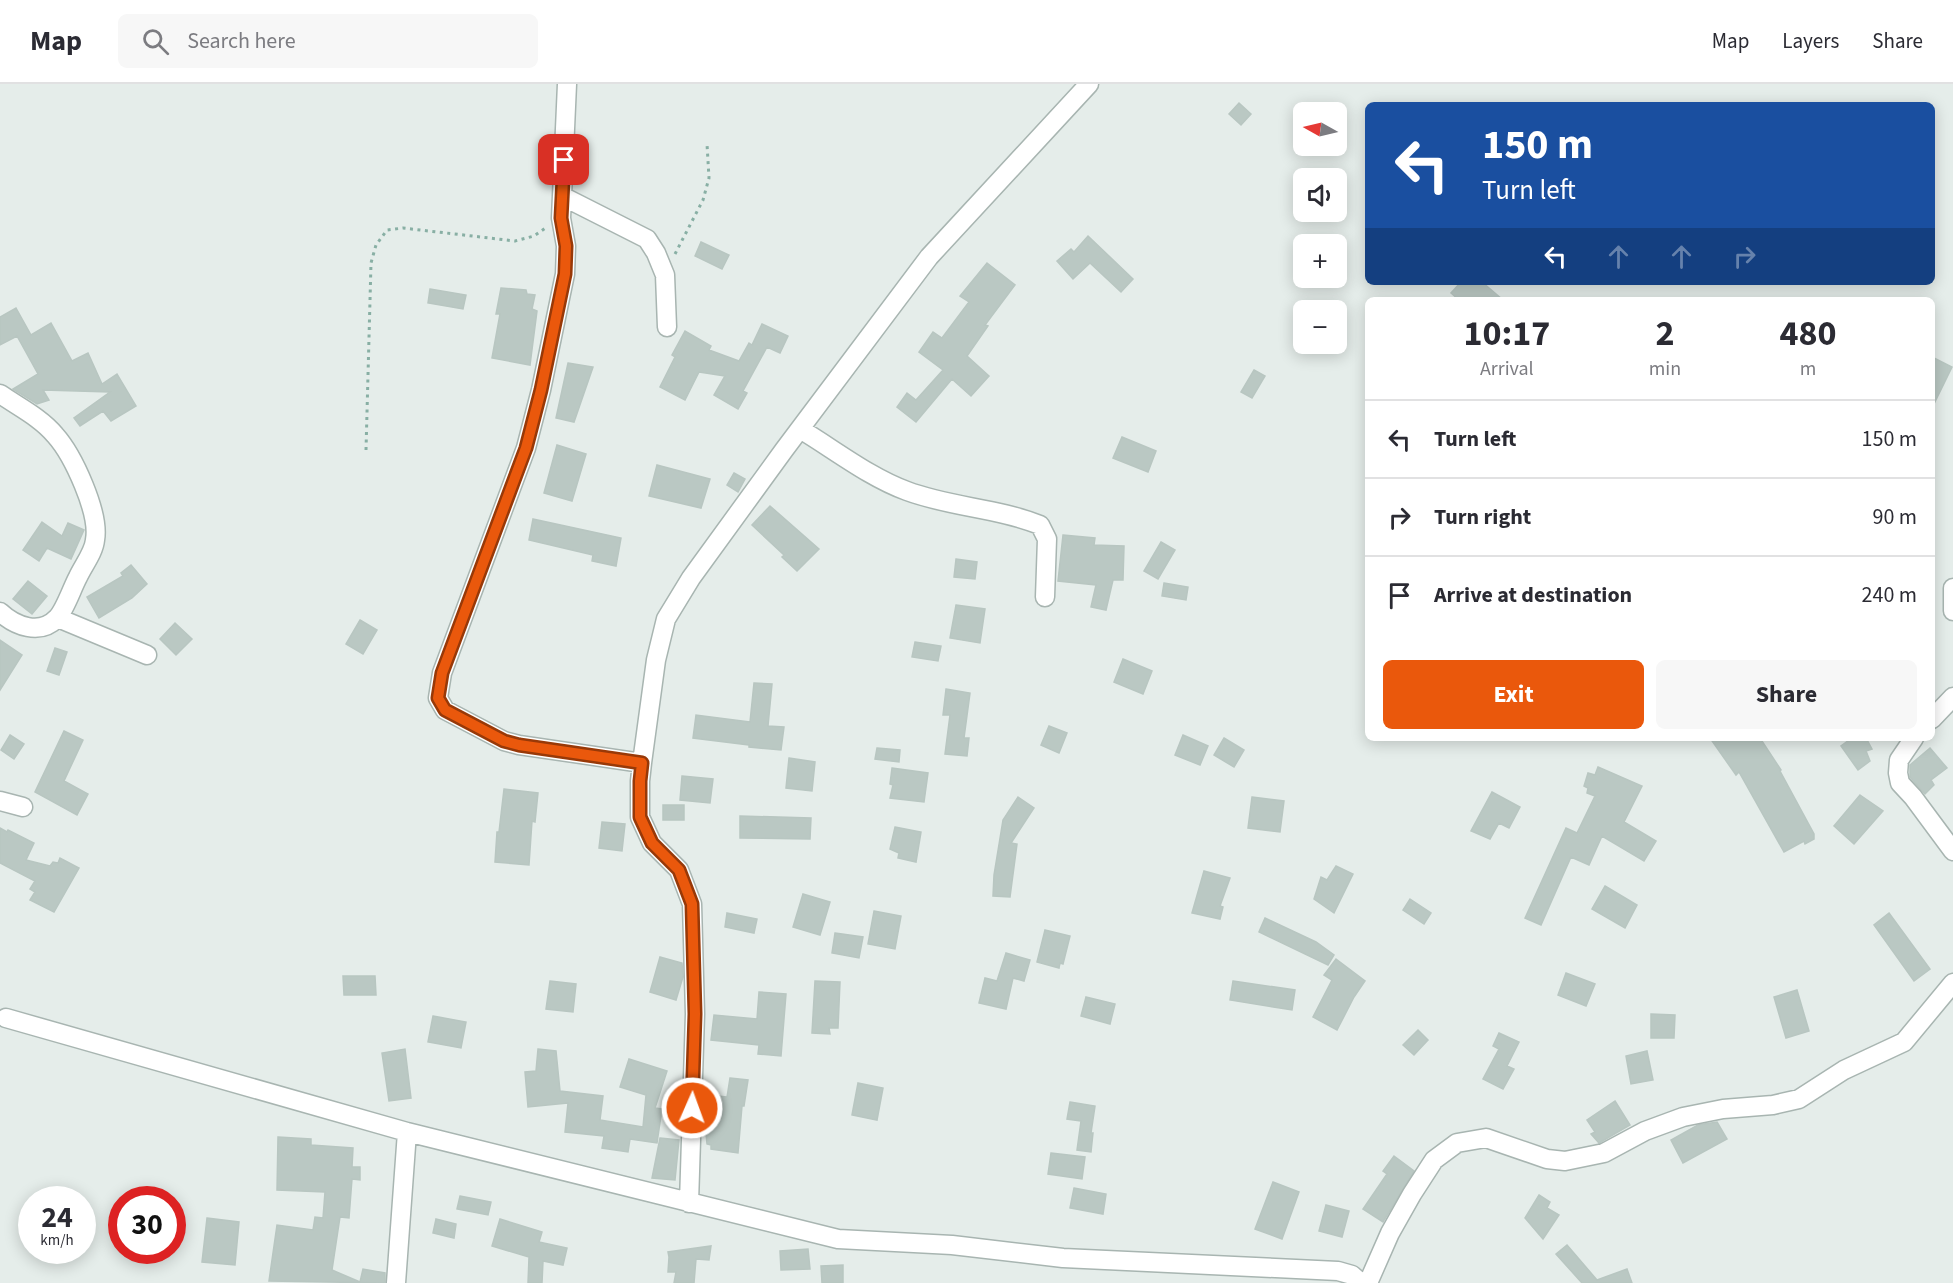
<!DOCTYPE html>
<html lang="en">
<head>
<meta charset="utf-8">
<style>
	:root { --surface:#fff; --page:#f7f7f7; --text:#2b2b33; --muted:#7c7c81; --line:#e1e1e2; --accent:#ea580c }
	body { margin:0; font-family:"Source Sans 3",sans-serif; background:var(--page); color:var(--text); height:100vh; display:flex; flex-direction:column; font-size:22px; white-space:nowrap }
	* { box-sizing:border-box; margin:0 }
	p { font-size:20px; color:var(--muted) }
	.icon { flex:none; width:33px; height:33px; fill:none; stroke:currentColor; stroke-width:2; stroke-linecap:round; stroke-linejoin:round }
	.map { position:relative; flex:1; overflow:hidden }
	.sheet { position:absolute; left:1365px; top:213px; width:570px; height:444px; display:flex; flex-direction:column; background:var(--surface); border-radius:9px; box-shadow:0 3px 15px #0003 }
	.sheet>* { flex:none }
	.guide { position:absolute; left:1365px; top:18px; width:570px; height:183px; border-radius:9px; box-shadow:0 3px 15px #0003; background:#1a4fa0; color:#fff; overflow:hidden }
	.needle { width:39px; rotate:278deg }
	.buttons { position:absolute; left:1293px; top:18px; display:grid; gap:12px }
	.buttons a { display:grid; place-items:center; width:54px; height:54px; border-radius:9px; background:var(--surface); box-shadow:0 3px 15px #0003; font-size:30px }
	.speed { position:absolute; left:18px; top:1102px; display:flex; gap:12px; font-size:30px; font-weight:700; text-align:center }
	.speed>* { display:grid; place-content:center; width:78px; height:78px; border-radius:50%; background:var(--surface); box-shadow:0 3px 15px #0003; line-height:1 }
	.speed small { font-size:15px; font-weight:400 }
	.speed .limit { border:9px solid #d22; background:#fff; color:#111 }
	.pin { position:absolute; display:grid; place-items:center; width:51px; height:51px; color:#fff; margin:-26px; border-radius:12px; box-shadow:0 3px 9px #0006 }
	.me { position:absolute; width:66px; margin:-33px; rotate:2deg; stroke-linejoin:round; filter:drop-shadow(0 0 4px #0008) }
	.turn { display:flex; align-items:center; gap:21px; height:126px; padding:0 18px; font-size:27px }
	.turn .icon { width:78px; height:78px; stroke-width:2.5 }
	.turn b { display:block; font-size:42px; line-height:51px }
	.lanes { display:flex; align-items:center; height:57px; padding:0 18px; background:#0003; justify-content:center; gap:30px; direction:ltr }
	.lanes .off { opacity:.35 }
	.eta { display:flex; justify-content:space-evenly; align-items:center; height:102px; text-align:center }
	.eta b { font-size:36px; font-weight:700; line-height:42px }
	.cta { display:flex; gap:12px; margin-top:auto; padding:12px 18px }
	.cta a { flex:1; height:69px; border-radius:9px; background:var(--accent); color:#fff; font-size:24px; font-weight:700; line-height:69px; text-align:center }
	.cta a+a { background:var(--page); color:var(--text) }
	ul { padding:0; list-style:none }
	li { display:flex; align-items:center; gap:18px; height:78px; padding:0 18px; border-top:2px solid var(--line) }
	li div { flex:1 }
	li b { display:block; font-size:22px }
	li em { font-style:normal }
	header { display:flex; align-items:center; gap:36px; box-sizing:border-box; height:84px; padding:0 30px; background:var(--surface); border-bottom:2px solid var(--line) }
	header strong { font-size:28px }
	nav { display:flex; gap:33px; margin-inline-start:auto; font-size:21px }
	.search { width:420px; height:54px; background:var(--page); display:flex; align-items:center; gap:15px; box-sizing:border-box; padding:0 21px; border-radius:9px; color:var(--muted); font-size:22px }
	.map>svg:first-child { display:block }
</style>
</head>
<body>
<header>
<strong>Map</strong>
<div class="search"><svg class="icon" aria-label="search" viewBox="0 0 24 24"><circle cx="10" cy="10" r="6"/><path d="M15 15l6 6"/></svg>Search here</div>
<nav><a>Map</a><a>Layers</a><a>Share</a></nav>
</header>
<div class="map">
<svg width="1953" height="1199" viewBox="0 0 1953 1199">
	<rect width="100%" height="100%" fill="#e5edea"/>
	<path fill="#bac8c3" stroke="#b8c6c1" stroke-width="1.5" d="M1239,19L1251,30L1241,41L1229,30Z
		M1088,152L1133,195L1121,208L1090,179L1073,195L1057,177L1071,165L1074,168Z
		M701,158L729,171L722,185L695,172Z
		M987,179L1015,201L985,241L988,242L967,272L989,292L971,312L952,295L916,338L897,323L907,309L916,316L943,286L919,268L933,248L942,254L969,218L960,212Z
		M1461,198H1482L1503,216H1459L1451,209Z
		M501,204L526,206L527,210L535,211L532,225L537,227L530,281L492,274L500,230H496Z
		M430,205L466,211L463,225L428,219Z
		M16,224L31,251L51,239L72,277L88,269L102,300L117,290L136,322L111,337L103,327L80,342L74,334L110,308L43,306L49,316L37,320L13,305L38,290L17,252L0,261V233Z
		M762,240L788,252L780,269L767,263L743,307L747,309L738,325L714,311L725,292L699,288L685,316L660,303L675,273L672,271L685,247L711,262L709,266L739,277L749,259L752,261Z
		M1932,273L1952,283L1932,324Z
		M568,279L593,283L574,338L556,334Z
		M1254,286L1265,292L1252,314L1241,308Z
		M1122,353L1156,367L1148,388L1113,374Z
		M557,361L586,370L572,417L544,409Z
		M657,381L710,395L701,424L649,412Z
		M734,389L745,395L738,408L727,401Z
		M770,422L819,465L797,487L782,473L784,471L752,441Z
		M533,435L621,454L616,482L592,477L593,471L529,456Z
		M42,438L62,452L68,439L84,446L71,475L47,464L39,477L23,466Z
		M1063,451L1095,454L1094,461L1124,462L1123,496H1113L1106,526L1091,523L1096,501L1058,497Z
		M1161,458L1175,466L1158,495L1144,487Z
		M956,475L977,478L975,495L954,493Z
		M131,481L147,500L132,514L99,534L87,513L123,492L121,489Z
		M28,497L47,512L32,530L13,515Z
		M1164,499L1188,503L1186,516L1162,512Z
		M956,521L985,525L980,559L950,554Z
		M360,536L377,546L363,570L346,560Z
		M175,539L192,555L176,571L160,555Z
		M0,556L22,571L0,606Z
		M915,558L941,562L938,577L912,573Z
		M55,564L67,568L59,591L47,587Z
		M1123,575L1152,587L1143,610L1114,598Z
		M754,599L772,600L768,642L784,643L781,666L749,663V661L693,654L696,631L750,638Z
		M946,605L970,609L964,654H969L967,672L945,670L950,631H943Z
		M1049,642L1067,649L1059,669L1041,661Z
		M64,647L83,656L64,697L88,710L77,731L35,708Z
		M10,651L24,660L14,675L1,666Z
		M1183,651L1208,662L1200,681L1175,671Z
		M1224,654L1244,666L1234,683L1214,671Z
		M1710,654H1760L1781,686L1780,687L1814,750V755L1805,760L1804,757L1784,768L1739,688L1736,691Z
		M1852,654H1866L1872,665L1866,667L1870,677L1858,686L1841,662Z
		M877,664L900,666L899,678L875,675Z
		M1930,664L1947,684L1931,696L1934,701L1925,710L1910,693V681Z
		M789,674L815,678L812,707L786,704Z
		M1598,683L1642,702L1624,738L1656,757L1644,777L1602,752L1589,781L1571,773L1541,841L1525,834L1566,744L1577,749L1595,712L1587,709L1588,704L1584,702L1588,689L1595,691Z
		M892,684L928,689L924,718L890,714L893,701L890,700Z
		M682,692L713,695L710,719L680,716Z
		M504,705L538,709L535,738L532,737L529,781L495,778L497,748H499Z
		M1492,708L1520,723L1509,744L1499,739L1490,755L1471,747Z
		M1860,711L1883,727L1854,760L1834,742Z
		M1018,713L1034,724L1011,759L1017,760L1010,813L993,812L994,791L1003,736Z
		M1252,713L1284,717L1280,748L1248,744Z
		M663,721H684V736H663Z
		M740,732L811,734L810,755L740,754Z
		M602,738L625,740L622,767L599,764Z
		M895,743L921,748L916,778L898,774L899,769L890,765Z
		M0,744L7,748L8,746L34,759L26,776L50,782L53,778L58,779L60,774L79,784L54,828L30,816L35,808L30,805L35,797L0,779Z
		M1336,782L1353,790L1334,829L1314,815L1321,793L1327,796Z
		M1204,787L1230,794L1220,822L1223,823L1220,835L1192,829Z
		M1605,802L1637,821L1625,844L1592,825Z
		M803,810L830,818L820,851L793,843Z
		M1410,815L1431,829L1424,840L1403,826Z
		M874,827L901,832L895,865L868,860Z
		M727,829L757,835L754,849L725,843Z
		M1889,829L1930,885L1914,897L1874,841Z
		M1265,834L1316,858L1334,871L1328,881L1259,848Z
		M1045,846L1070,852L1063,880L1060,879L1059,884L1037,878Z
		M835,849L863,853L859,874L832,869Z
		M1006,869L1030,876L1024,897L1013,894L1006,925L979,919L985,894L997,897Z
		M660,873L682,879L683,893L676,916L650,908Z
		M1336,875L1365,897L1354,913L1337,946L1313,933L1332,896L1324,891Z
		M1566,889L1595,900L1586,922L1558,911Z
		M343,892H375L376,911H344Z
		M550,897L576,900L573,928L546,925Z
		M815,897L840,898L838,944H829L830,950L812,949Z
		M1233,897L1295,906L1292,926L1230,916Z
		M1797,906L1809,947L1786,954L1774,913Z
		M759,908L786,910L781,972L758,970L759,961L711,956L714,931L757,935Z
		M1086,913L1115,920L1110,940L1081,932Z
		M1651,930L1675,931L1674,954H1651Z
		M433,932L466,938L461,964L428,958Z
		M1418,946L1428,956L1414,971L1403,961Z
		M1499,949L1519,958L1507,982L1514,985L1503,1005L1483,995L1499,965L1493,962Z
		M405,965L411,1014L389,1017L382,969Z
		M538,965L556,967L560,1007L603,1012L600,1036L643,1043L646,1011L620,1003L629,975L667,987L655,1024L662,1025L657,1059L630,1055L628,1068L602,1064L604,1052L565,1048L568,1019L528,1023L525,988L536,987Z
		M1647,967L1653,996L1631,1000L1626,972Z
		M730,994L748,996L744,1022H742L738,1069L711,1065V1061L707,1060L705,1039L709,1011L727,1013Z
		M858,999L883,1004L877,1036L852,1031Z
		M1615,1017L1630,1041L1599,1059L1591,1050L1595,1048L1587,1036Z
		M1070,1018L1095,1022L1091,1049H1093L1091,1068L1077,1066L1081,1037L1067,1035Z
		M1717,1038L1727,1055L1683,1079L1671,1056L1698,1041Z
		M278,1053L311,1055V1061L353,1064L352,1083H360V1096L352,1095L349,1134L340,1133L332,1186L360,1198L363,1185L385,1189V1199L269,1197L277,1141L313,1146L315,1133L323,1134L325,1108L277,1106Z
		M660,1054L679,1056L675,1096L652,1094Z
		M1051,1069L1085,1073L1082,1095L1048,1090Z
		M1394,1072L1414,1087L1383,1138L1363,1125L1387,1090L1383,1087Z
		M1273,1098L1299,1108L1282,1155L1255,1145Z
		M1074,1104L1106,1110L1103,1130L1070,1124Z
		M1539,1111L1550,1118L1547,1124L1559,1131L1543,1155L1525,1134Z
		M460,1112L491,1118L488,1131L457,1125Z
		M1326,1121L1349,1127L1342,1153L1319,1147Z
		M207,1134L239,1138L235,1181L202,1178Z
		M436,1135L456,1140L454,1154L433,1149Z
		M500,1135L542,1148L539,1158L567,1164L563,1181L543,1177L542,1199H528L529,1173L492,1162Z
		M1567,1161L1597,1196L1627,1185L1632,1199H1582L1556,1170Z
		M711,1162L709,1176L696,1175L694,1199H674L676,1188H668L669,1173L668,1168Z
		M808,1165L810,1185L781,1186L780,1167Z
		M843,1181V1199H822L821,1182Z"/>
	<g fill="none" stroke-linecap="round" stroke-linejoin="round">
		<defs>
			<path id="minor" d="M567,0L561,134L566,162L565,190L541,306L526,364L442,589L438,614L445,626L504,657L519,661L642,679
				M562,112L647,155L656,169L665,191L667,243
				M0,310C19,323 41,334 55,351C73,371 100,429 95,456C94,468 83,482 78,493C72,504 65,526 57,534C40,552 15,542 0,528
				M800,345C835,366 869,393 907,407C950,423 997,424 1040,441L1047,455L1045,513
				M1953,504V527
				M58,534L147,571
				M1932,635L1953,613
				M1914,654L1899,676L1898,689L1900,699L1913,713L1953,767
				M0,717L23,723
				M6,934L407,1048L838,1155L952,1161L1063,1174L1338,1187L1352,1191L1361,1199
				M689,1119L695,930L692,820L679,786L652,759L640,733V697L642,679L656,576L666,535L691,494L784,366L929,173L1089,0
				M396,1199L407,1048
				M1368,1199L1390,1149L1412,1110L1434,1076L1457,1059L1486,1054L1547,1075L1565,1077L1604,1069L1645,1047L1683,1033L1723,1025L1773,1021L1799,1015L1844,986L1904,958L1953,899"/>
		</defs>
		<use href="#minor" stroke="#a8b5b1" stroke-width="21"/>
		<path stroke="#88afa4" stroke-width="3" stroke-dasharray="3 4.5" stroke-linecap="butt" d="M675,170L703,116L709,94L707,60
			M366,366L371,179L376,161L387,146L403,144L515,157L534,152L547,143"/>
		<use href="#minor" stroke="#fff" stroke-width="18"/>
	</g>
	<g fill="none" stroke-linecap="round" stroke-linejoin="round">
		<defs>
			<path id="route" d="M564,76L561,134L566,162L565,190L541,306L526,364L442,589L438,614L445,626L504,657L519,661L642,679L640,697V733L652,759L679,786L692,820L695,930L692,1024"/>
		</defs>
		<use href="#route" stroke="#983908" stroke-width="15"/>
		<use href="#route" stroke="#ea580c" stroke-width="10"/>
	</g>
</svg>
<div class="buttons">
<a><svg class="needle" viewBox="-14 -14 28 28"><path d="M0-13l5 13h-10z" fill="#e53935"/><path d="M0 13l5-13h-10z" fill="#7c7c81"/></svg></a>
<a><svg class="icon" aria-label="sound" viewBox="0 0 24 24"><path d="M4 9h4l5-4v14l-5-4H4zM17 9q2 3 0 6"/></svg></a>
<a>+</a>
<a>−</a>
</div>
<div class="speed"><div>24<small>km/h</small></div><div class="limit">30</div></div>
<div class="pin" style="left:564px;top:76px;background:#d93025"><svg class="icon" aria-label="arrive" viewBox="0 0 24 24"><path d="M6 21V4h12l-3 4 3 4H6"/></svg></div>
<svg class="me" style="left:692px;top:1024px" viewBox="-20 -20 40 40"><circle r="17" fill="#ea580c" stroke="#fff" stroke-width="3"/><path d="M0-11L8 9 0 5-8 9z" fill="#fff"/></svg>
<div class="guide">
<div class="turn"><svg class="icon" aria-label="left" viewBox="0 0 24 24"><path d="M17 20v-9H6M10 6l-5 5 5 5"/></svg><div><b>150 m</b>Turn left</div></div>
<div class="lanes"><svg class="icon" aria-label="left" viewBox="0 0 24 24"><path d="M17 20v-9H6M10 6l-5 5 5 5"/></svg><svg class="icon off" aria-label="ahead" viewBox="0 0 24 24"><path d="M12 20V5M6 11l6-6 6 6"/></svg><svg class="icon off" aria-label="ahead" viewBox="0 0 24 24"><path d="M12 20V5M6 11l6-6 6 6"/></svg><svg class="icon off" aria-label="right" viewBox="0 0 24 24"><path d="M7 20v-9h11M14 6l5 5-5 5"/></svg></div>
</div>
<section class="sheet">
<div class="eta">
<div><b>10:17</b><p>Arrival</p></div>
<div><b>2</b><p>min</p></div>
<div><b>480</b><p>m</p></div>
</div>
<ul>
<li><svg class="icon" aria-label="left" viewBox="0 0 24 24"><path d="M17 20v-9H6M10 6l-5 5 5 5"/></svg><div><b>Turn left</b></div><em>150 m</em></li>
<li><svg class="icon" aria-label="right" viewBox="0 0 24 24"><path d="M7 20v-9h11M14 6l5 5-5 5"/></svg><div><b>Turn right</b></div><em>90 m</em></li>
<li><svg class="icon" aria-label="arrive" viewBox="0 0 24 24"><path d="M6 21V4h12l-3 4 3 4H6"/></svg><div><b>Arrive at destination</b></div><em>240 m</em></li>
</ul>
<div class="cta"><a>Exit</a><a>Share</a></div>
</section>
</div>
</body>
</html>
